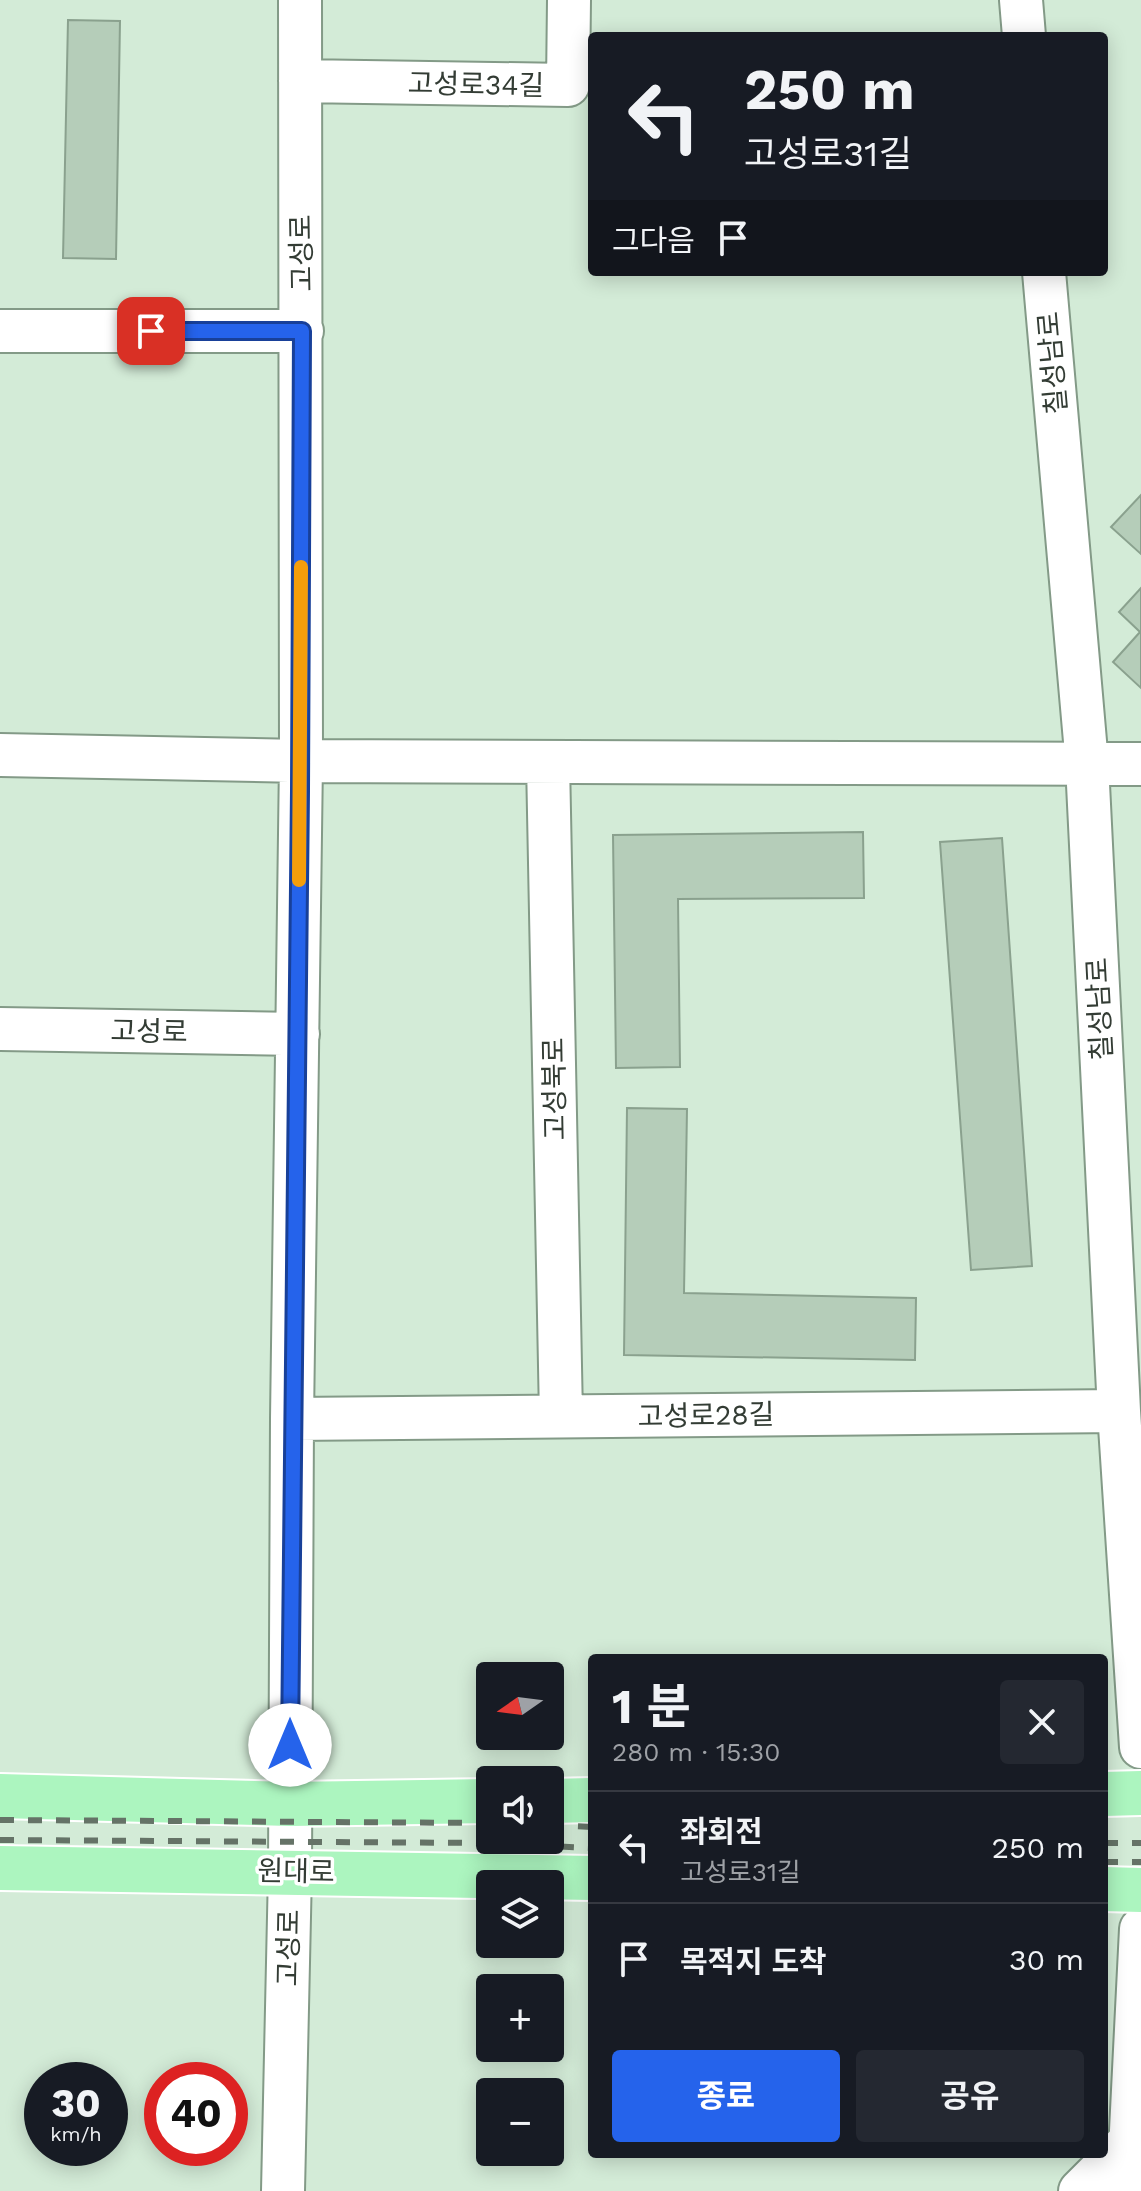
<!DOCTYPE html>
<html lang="ko">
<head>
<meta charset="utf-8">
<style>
	:root { --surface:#171b24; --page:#242831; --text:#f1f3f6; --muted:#9ea1a6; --line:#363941; --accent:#2563eb }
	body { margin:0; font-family:"Work Sans","Noto Sans KR",sans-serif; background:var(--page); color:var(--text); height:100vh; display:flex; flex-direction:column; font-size:30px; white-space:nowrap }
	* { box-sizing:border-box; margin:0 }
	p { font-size:26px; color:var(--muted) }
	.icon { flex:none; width:44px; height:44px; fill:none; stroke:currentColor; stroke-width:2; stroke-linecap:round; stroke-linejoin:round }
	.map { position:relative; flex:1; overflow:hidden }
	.sheet { position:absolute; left:588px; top:1654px; width:520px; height:504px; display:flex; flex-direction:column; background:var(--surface); border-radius:8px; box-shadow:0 4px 20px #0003 }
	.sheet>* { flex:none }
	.hud { position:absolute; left:588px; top:32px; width:520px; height:244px; border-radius:8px; box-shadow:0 4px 20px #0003; background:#171b24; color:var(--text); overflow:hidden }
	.needle { width:52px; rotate:256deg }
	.fabs { position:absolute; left:476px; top:1662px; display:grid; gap:16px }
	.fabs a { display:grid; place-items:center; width:88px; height:88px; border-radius:8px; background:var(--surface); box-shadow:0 4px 20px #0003; font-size:40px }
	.speed { position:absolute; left:24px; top:2062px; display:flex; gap:16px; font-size:40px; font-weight:700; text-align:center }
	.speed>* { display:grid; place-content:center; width:104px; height:104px; border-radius:50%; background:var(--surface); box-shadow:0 4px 20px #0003; line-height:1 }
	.speed small { font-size:20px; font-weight:400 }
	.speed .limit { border:12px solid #d22; background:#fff; color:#111 }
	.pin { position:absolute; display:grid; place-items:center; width:68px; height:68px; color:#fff; margin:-34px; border-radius:16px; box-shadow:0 4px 12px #0006 }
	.me { position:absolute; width:88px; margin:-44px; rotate:0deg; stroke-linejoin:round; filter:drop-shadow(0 0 6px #0008) }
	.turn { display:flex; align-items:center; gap:28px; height:168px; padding:0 24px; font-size:36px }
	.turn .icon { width:104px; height:104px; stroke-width:2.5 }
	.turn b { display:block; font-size:56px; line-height:68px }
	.then { display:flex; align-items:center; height:76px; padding:0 24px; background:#0003; gap:16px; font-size:30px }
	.round { display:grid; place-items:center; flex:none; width:84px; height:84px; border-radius:8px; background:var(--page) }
	.head { display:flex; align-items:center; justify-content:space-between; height:136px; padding:0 24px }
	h1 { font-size:48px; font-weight:700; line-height:60px }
	.cta { display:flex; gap:16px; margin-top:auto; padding:16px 24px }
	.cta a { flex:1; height:92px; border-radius:8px; background:var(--accent); color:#fff; font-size:32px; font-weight:700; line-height:92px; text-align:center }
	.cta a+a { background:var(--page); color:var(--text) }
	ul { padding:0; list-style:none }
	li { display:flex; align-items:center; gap:24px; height:112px; padding:0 24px; border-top:2px solid var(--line) }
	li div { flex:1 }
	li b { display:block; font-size:30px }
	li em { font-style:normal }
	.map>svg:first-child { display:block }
</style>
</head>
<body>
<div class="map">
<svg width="1141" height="2191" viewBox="0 0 1141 2191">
	<rect width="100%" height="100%" fill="#d3ebd7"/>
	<path fill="#b5cdb9" stroke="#8aa18e" stroke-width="2" d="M68,20L120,21L116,259L63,258Z
		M1141,495V554L1111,527Z
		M1141,588V688L1113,662L1140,632L1119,612Z
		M863,832L864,898L678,899L680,1067L616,1068L613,835Z
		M1002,838L1032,1266L971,1270L940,842Z
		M627,1108L687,1109L684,1293L916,1298L915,1360L624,1355Z"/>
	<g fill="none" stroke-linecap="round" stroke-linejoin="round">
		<defs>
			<path id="minor" d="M1021,0L1024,36
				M300,81L568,85L569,0
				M1044,272L1087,764L1119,1411L1141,1747
				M0,331H302
				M0,755L301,761L1141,764
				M548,762L561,1416
				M0,1029L298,1034
				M292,1419L1119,1411
				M283,2191L290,1871L292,1419L301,761L300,0
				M1080,2191L1131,2140
				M1128,2191L1141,1929"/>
			<path id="major" d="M1104,1794L1141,1793
				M0,1796L290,1804L490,1801
				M550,1801L592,1800
				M0,1868L592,1878
				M1104,1889L1141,1890"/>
		</defs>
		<use href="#minor" stroke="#839a87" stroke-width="46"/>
		<use href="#major" stroke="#fff" stroke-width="48"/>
		<use href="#minor" stroke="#fff" stroke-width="42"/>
		<use href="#major" stroke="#acf5bf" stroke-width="44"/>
		<path stroke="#657367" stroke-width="6" stroke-dasharray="14 14" stroke-linecap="butt" d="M0,1820L490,1823
			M550,1825L592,1827
			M0,1840L486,1843L592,1848
			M1104,1843H1141
			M1104,1862H1141"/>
	</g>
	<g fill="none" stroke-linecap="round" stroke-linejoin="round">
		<defs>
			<path id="route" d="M151,331H302L300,791L290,1745"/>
		</defs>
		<use href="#route" stroke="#184099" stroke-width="20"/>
		<use href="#route" stroke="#2563eb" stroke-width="14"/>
		<path stroke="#f59e0b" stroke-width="14" d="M299,880L301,567"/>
	</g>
	<g text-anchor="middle" stroke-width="7" stroke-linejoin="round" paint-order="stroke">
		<g font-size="28" fill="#333c34" stroke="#fff">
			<text transform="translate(476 84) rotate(1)" y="10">고성로34길</text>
			<text transform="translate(301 253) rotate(-91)" y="10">고성로</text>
			<text transform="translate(1052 363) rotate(-95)" y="10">칠성남로</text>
			<text transform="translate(1099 1009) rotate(-93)" y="10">칠성남로</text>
			<text transform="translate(149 1031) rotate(1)" y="10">고성로</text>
			<text transform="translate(554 1089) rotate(-91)" y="10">고성북로</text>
			<text transform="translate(706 1415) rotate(-1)" y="10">고성로28길</text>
			<text transform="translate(296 1871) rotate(1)" y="10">원대로</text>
			<text transform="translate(288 1948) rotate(-89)" y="10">고성로</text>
		</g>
	</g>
</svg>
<div class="fabs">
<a><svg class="needle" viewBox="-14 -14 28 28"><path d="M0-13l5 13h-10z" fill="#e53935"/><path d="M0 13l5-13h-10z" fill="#9ea1a6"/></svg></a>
<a><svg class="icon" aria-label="sound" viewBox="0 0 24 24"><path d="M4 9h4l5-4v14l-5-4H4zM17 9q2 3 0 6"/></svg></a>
<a><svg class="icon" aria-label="layers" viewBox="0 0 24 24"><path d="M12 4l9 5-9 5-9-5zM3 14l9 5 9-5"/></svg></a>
<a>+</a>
<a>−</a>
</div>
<div class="speed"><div>30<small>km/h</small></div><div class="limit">40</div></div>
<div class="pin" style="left:151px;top:331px;background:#d93025"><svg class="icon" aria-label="arrive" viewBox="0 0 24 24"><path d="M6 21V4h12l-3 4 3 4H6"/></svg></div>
<svg class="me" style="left:290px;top:1745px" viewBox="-20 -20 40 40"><circle r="19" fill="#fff"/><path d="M0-13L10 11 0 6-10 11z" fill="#2563eb"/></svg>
<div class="hud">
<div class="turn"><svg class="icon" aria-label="left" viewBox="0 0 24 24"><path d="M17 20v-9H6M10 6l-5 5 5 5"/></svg><div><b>250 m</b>고성로31길</div></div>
<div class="then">그다음<svg class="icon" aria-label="arrive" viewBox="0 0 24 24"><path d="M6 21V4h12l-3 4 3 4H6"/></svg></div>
</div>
<section class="sheet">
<div class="head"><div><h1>1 분</h1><p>280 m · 15:30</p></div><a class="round"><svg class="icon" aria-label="close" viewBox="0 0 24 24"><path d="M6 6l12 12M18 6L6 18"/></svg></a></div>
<ul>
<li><svg class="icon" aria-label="left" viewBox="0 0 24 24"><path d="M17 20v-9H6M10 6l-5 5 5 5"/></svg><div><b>좌회전</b><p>고성로31길</p></div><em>250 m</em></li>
<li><svg class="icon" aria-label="arrive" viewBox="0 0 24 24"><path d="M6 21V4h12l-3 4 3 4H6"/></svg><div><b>목적지 도착</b></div><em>30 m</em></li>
</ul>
<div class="cta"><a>종료</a><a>공유</a></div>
</section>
</div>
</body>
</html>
